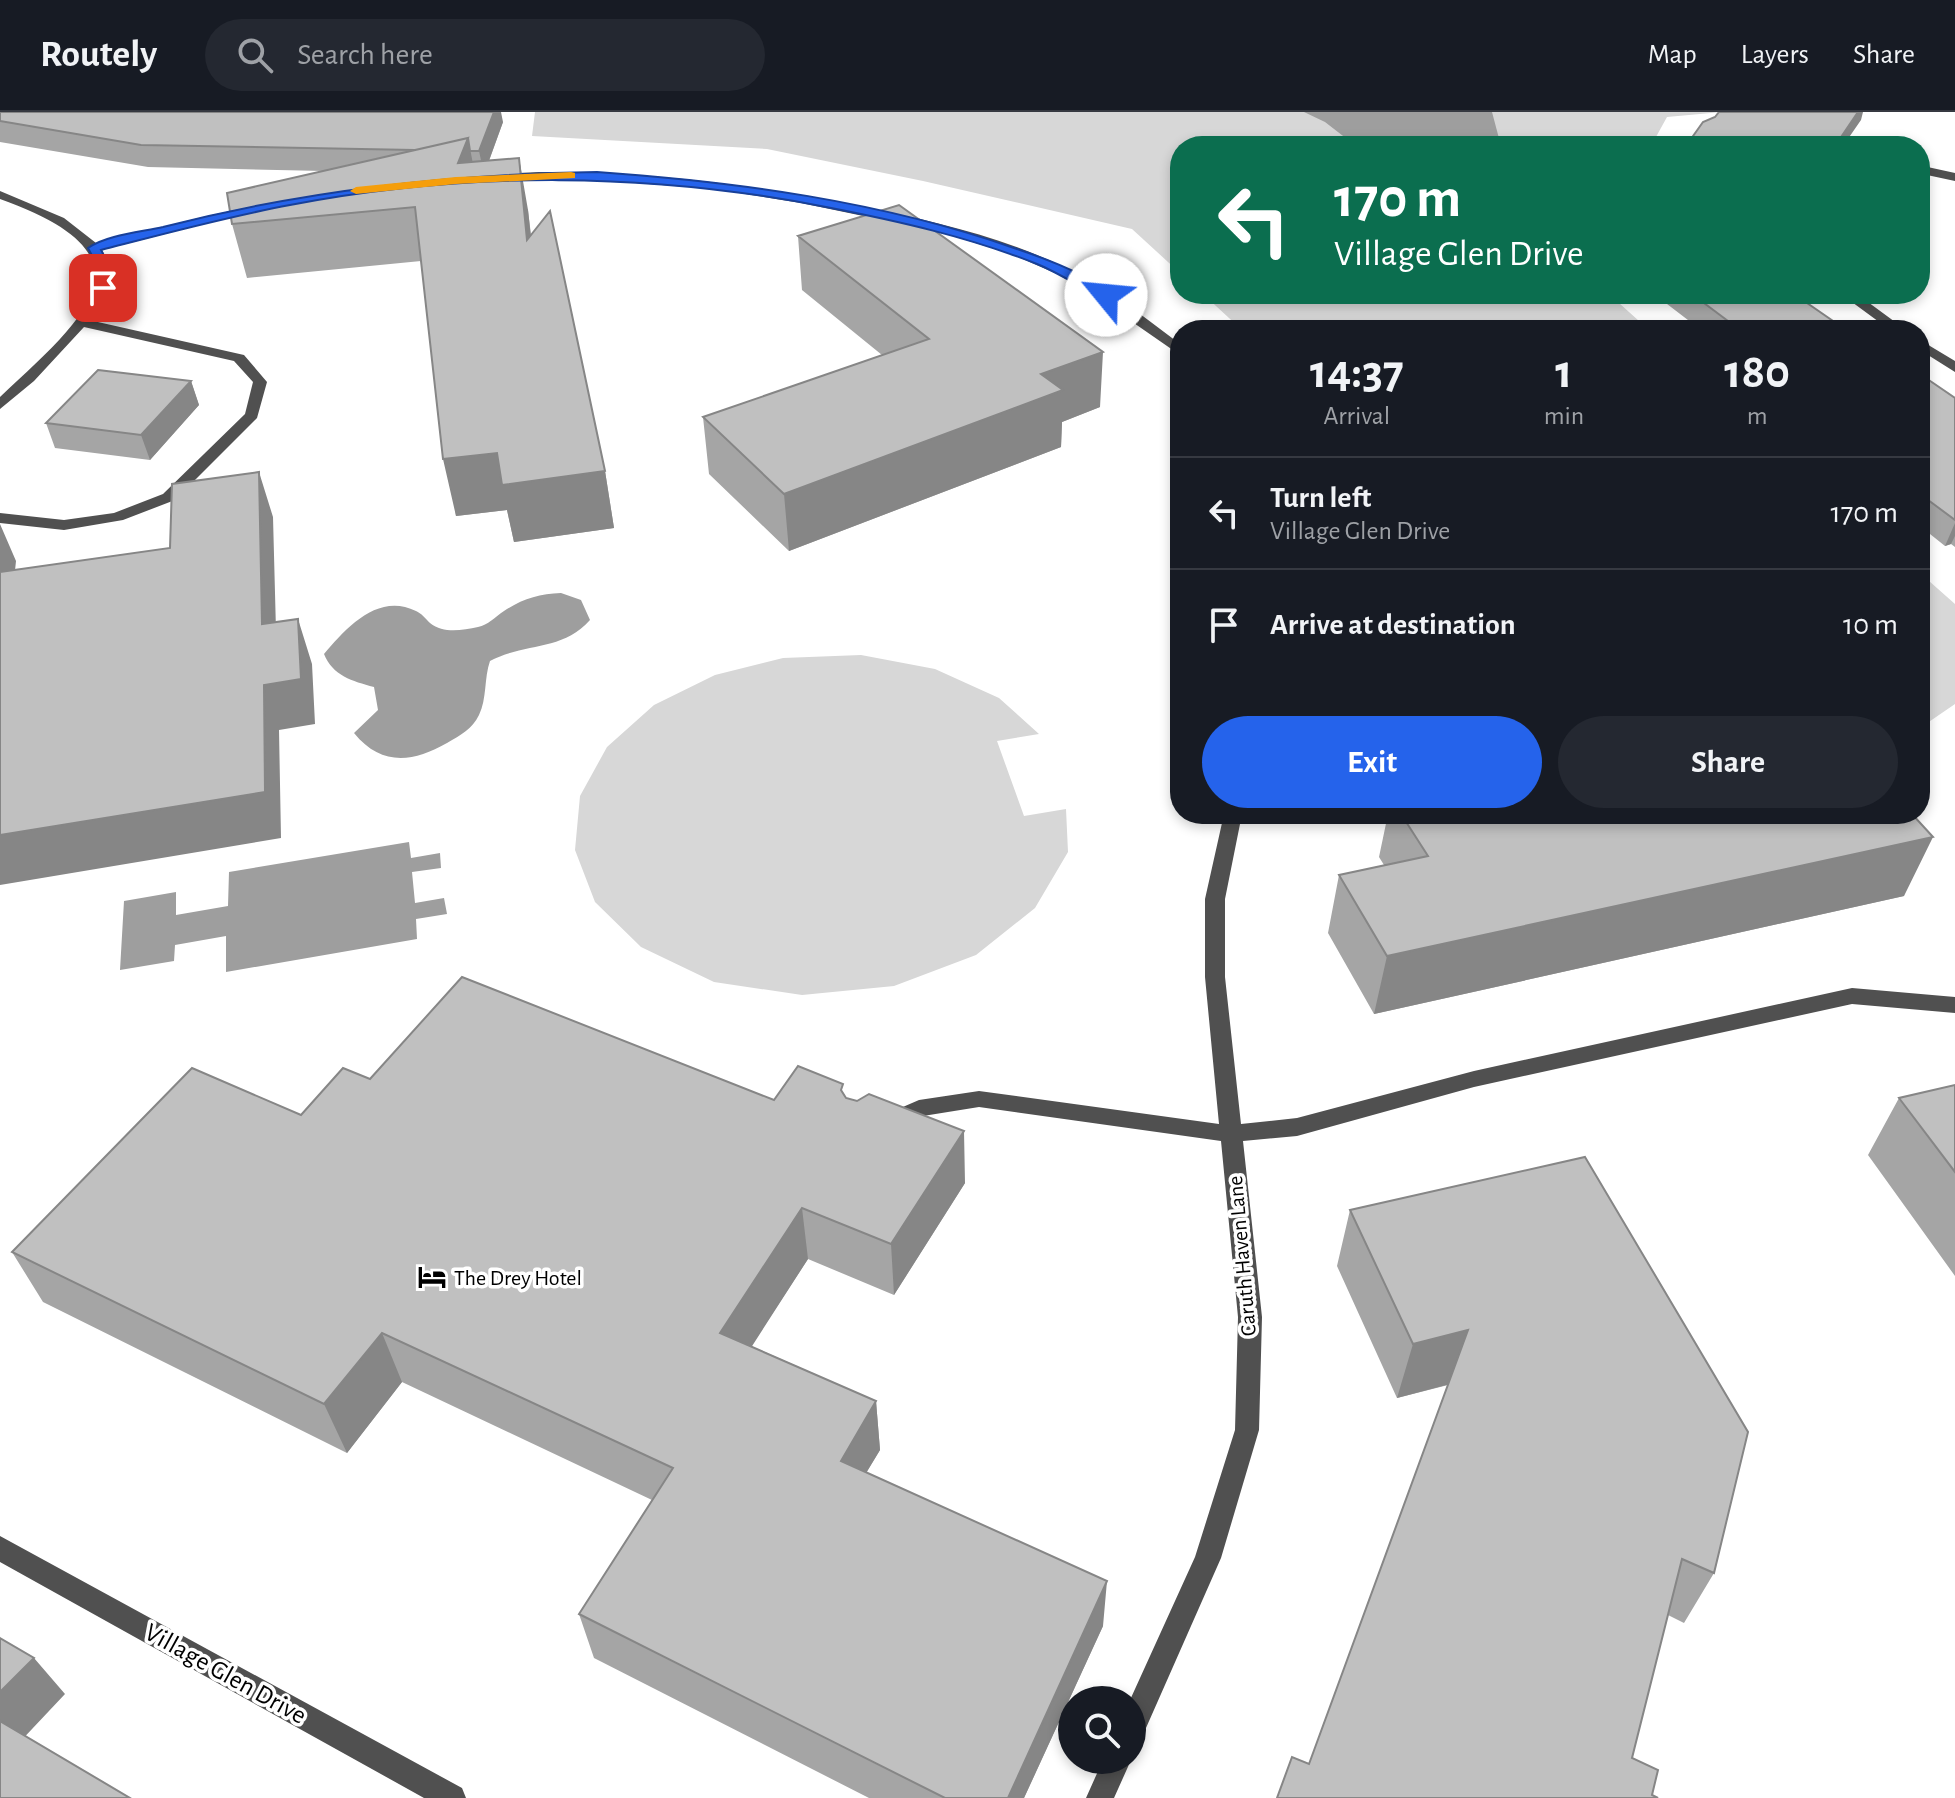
<!DOCTYPE html>
<html lang="en">
<head>
<meta charset="utf-8">
<style>
	:root { --surface:#171b24; --page:#242831; --text:#f1f3f6; --muted:#9ea1a6; --line:#363941; --accent:#2563eb }
	body { margin:0; font-family:"Alegreya Sans",sans-serif; background:var(--page); color:var(--text); height:100vh; display:flex; flex-direction:column; font-size:30px; white-space:nowrap }
	* { box-sizing:border-box; margin:0 }
	p { font-size:26px; color:var(--muted) }
	.icon { flex:none; width:44px; height:44px; fill:none; stroke:currentColor; stroke-width:2; stroke-linecap:round; stroke-linejoin:round }
	.map { position:relative; flex:1; overflow:hidden }
	.details { position:absolute; left:1170px; top:208px; width:760px; height:504px; display:flex; flex-direction:column; background:var(--surface); border-radius:32px; box-shadow:0 4px 12px #0003 }
	.details>* { flex:none }
	.banner { position:absolute; left:1170px; top:24px; width:760px; height:168px; border-radius:32px; box-shadow:0 4px 12px #0003; background:#0b6e4f; color:#fff; overflow:hidden }
	.tools { position:absolute; left:1058px; top:1574px; display:grid; gap:16px }
	.tools a { display:grid; place-items:center; width:88px; height:88px; border-radius:50%; background:var(--surface); box-shadow:0 4px 12px #0003; font-size:40px }
	.pin { position:absolute; display:grid; place-items:center; width:68px; height:68px; color:#fff; margin:-34px; border-radius:16px; box-shadow:0 4px 12px #0006 }
	.me { position:absolute; width:88px; margin:-44px; rotate:298deg; stroke-linejoin:round; filter:drop-shadow(0 0 6px #0008) }
	.turn { display:flex; align-items:center; gap:28px; height:168px; padding:0 32px; font-size:36px }
	.turn .icon { width:104px; height:104px; stroke-width:2.5 }
	.turn b { display:block; font-size:56px; line-height:68px }
	.eta { display:flex; justify-content:space-evenly; align-items:center; height:136px; text-align:center }
	.eta b { font-size:48px; font-weight:700; line-height:56px }
	.action { display:flex; gap:16px; margin-top:auto; padding:16px 32px }
	.action a { flex:1; height:92px; border-radius:48px; background:var(--accent); color:#fff; font-size:32px; font-weight:700; line-height:92px; text-align:center }
	.action a+a { background:var(--page); color:var(--text) }
	ul { padding:0; list-style:none }
	li { display:flex; align-items:center; gap:24px; height:112px; padding:0 32px; border-top:2px solid var(--line) }
	li div { flex:1 }
	li b { display:block; font-size:30px }
	li em { font-style:normal }
	header { display:flex; align-items:center; gap:48px; box-sizing:border-box; height:112px; padding:0 40px; background:var(--surface); border-bottom:2px solid var(--line) }
	header strong { font-size:38px }
	nav { display:flex; gap:44px; margin-inline-start:auto; font-size:28px }
	.search { width:560px; height:72px; background:var(--page); display:flex; align-items:center; gap:20px; box-sizing:border-box; padding:0 28px; border-radius:44px; color:var(--muted); font-size:30px }
	.map>svg:first-child { display:block }
</style>
</head>
<body>
<header>
<strong>Routely</strong>
<div class="search"><svg class="icon" aria-label="search" viewBox="0 0 24 24"><circle cx="10" cy="10" r="6"/><path d="M15 15l6 6"/></svg>Search here</div>
<nav><a>Map</a><a>Layers</a><a>Share</a></nav>
</header>
<div class="map">
<svg width="1955" height="1686" viewBox="0 0 1955 1686">
	<rect width="100%" height="100%" fill="#fff"/>
	<path fill="#d7d7d7" d="M535,0H1722L1667,5L1651,34H1180V161L1132,117L923,69L767,37L532,24Z
		M1203,182H1609L1649,218H1242Z
		M1920,461L1955,492V592L1920,616Z
		M861,543L935,557L999,586L1039,622L997,629L1024,704L1066,697L1068,740L1035,796L976,843L894,874L802,883L714,870L641,835L595,790L575,738L580,684L607,635L654,593L715,563L783,546Z"/>
	<path fill="#9e9e9e" d="M1304,0H1492L1501,34H1356L1325,10Z
		M561,481L581,488L590,508C561,540 526,530 490,549C484,566 487,587 479,603C472,617 461,623 447,631C412,651 381,654 354,621L378,598L374,575C352,569 333,564 324,542C346,516 378,480 416,499C421,501 426,507 430,511C444,522 462,518 478,515C488,513 495,505 504,499C522,487 539,482 561,481Z
		M409,730L411,746L440,741L441,756L412,760L415,791L444,786L447,802L416,807L417,827L226,860V824L175,833L174,849L120,858L124,789L176,780V803L228,794L229,760Z"/>
	<g fill="none" stroke-linecap="round" stroke-linejoin="round">
		<path fill="#505050" fill-rule="evenodd" d="M1923,54L1955,61V69L1927,63L1920,67V55Z
			M539,60C647,59 753,73 859,94C929,108 1000,124 1064,155C1106,175 1143,204 1180,232V243L1092,182L1057,162L1014,143L940,120L801,91L714,77L583,67L495,70L489,66L495,62Z
			M0,79L64,106L96,131L257,93L263,97L102,138C117,165 105,184 89,208L244,243L267,270L257,306L175,388L123,408L64,418L0,411V401L64,408L114,401L163,382L245,302L253,270L234,249L84,215L34,269L0,297V285C88,203 160,144 0,87Z
			M1841,182H1857L1906,218H1890Z
			M1920,228L1955,249V260L1920,238Z
			M1224,702H1242L1225,787V865L1241,1012L1297,1006L1474,959L1852,876L1955,885V901L1852,892L1474,975L1297,1024L1243,1029L1262,1205L1259,1318L1221,1446L1142,1625L1132,1629L1130,1588L1195,1445L1235,1318L1238,1205L1221,1029L979,995L923,1004L890,1019L882,1016L879,1010L882,1004L919,988L979,979L1219,1012L1205,865V787Z
			M0,1424L462,1676L466,1686H424L0,1450Z
			M1103,1648H1131L1114,1686H1086Z"/>
	</g>
	<path fill="#a5a5a5" d="M0,0L503,10L489,49L528,98L531,123L605,359L614,416L514,430L507,398L456,404L421,149L247,166L232,112L324,59L148,55L0,30Z
		M798,124L1100,295L1062,310L1061,335L789,439L709,362L703,305L882,243L802,178Z
		M1654,182H1794L1846,218H1701Z
		M1920,262L1955,286V435L1951,432L1945,434L1920,414Z
		M191,269L199,293L150,348L55,336L46,311Z
		M1388,702H1912L1904,784L1374,902L1328,821L1339,763L1384,753L1379,745Z
		M370,967L774,988L844,982L846,986L965,1071L894,1183L808,1147L751,1234L876,1289L880,1338L866,1361L1103,1514L1024,1686H869L594,1546L579,1502L652,1388L402,1270L347,1341L43,1190L12,1140L301,1003Z
		M1955,973V1164L1868,1043L1899,986Z
		M1350,1098L1714,1461L1684,1511L1668,1503L1277,1686L1309,1652L1448,1273L1397,1286L1337,1154Z"/>
	<path fill="#868686" d="M494,0H501L503,10L484,62L479,39Z
		M1858,0H1863L1861,8L1843,34H1835Z
		M468,26L478,78L458,51Z
		M519,46L528,98L537,182L527,128Z
		M1103,240L1100,295L1062,310L1061,335L789,439L784,382L1041,262Z
		M191,269L199,293L150,348L141,323Z
		M497,341L605,359L614,416L514,430L507,398L456,404L443,347Z
		M259,360L273,405L277,557L262,512Z
		M1955,411V424L1951,432L1945,434Z
		M0,412L16,449L10,506L0,484Z
		M298,507L312,552L315,612L279,618L281,726L0,773V723L264,573Z
		M1933,725L1904,784L1374,902L1387,844Z
		M964,1019L965,1071L894,1183L891,1132Z
		M802,1096L808,1147L729,1270L720,1221Z
		M1468,1218L1450,1272L1397,1286L1413,1232Z
		M382,1221L402,1270L347,1341L324,1292Z
		M876,1289L880,1338L845,1396L841,1349Z
		M1107,1469L1103,1514L1024,1686H1008Z
		M34,1546L65,1582L16,1634L0,1617V1580Z"/>
	<path fill="#c0c0c0" stroke="#868686" stroke-width="2" d="M0,0H494L479,39H470L468,26L415,38L141,33L0,9Z
		M1719,0H1858L1835,34H1686L1703,10L1715,5Z
		M468,26L458,51L519,46L527,128L550,99L605,359L502,373L497,341L443,347L415,95L232,112L227,81Z
		M899,93L1103,240L1041,262L1063,278L784,382L703,305L929,227L798,124Z
		M1692,182H1794L1846,218H1740Z
		M98,258L191,269L141,323L46,311Z
		M1920,262L1955,286V408L1920,382Z
		M259,360L262,512L298,507L301,567L264,573L265,680L0,723V460L170,436L172,372Z
		M1401,702H1912L1933,725L1387,844L1339,763L1428,744Z
		M462,865L774,988L798,954L843,972L841,978L846,986L857,989L869,982L964,1019L891,1132L802,1096L720,1221L876,1289L841,1349L1107,1469L1008,1686H945L579,1502L673,1356L382,1221L324,1292L12,1140L192,956L301,1003L343,956L370,967Z
		M1955,973V1060L1899,986Z
		M1585,1045L1748,1320L1714,1461L1682,1447L1632,1646L1658,1658L1652,1683L1658,1686H1277L1292,1645L1309,1652L1468,1218L1413,1232L1350,1098Z
		M0,1526L34,1546L0,1580Z
		M0,1609L130,1686H0Z"/>
	<path fill="#2563eb" stroke="#184099" stroke-width="2" d="M597,60C738,70 880,89 1014,136C1044,146 1089,162 1112,183L1102,186C1080,175 1059,161 1037,152C969,125 898,109 826,95C650,60 467,59 290,93C226,105 163,122 101,138L110,155L109,176L103,180L96,176L98,155L88,136C106,123 141,120 163,115C306,78 450,62 597,60Z"/>
	<path fill="#f59e0b" d="M571,60L575,61V66L456,72L356,82L350,79L356,75L456,65Z"/>
	<defs>
		<symbol id="hotel-bare" viewBox="-9 -9 18 18"><path d="M-6-4.5h1.5V1H6V5H4.5V3h-9V5H-6ZM-4 0a1.8 1.8 0 1 1 3.6 0ZM.5 0V-2.5h3Q6-2.5 6 0Z" fill="#000" stroke="#fff" stroke-width="2.5" paint-order="stroke"/></symbol>
	</defs>
	<g fill-rule="evenodd">
		<use href="#hotel-bare" x="412" y="1145" width="40" height="40"/>
	</g>
	<g text-anchor="middle" stroke-width="7" stroke-linejoin="round" paint-order="stroke">
		<g font-size="22" fill="#000" stroke="#fff">
			<text transform="translate(1241 1144) rotate(-95)" y="8">Caruth Haven Lane</text>
		</g>
		<g font-size="22" fill="#000" stroke="#fff" text-anchor="start">
			<text x="454" y="1173">The Drey Hotel</text>
		</g>
		<g font-size="26" fill="#000" stroke="#fff">
			<text transform="translate(226 1561) rotate(29)" y="9">Village Glen Drive</text>
		</g>
	</g>
</svg>
<div class="tools">
<a><svg class="icon" aria-label="search" viewBox="0 0 24 24"><circle cx="10" cy="10" r="6"/><path d="M15 15l6 6"/></svg></a>
</div>
<div class="pin" style="left:103px;top:176px;background:#d93025"><svg class="icon" aria-label="arrive" viewBox="0 0 24 24"><path d="M6 21V4h12l-3 4 3 4H6"/></svg></div>
<svg class="me" style="left:1106px;top:183px" viewBox="-20 -20 40 40"><circle r="19" fill="#fff"/><path d="M0-13L10 11 0 6-10 11z" fill="#2563eb"/></svg>
<div class="banner">
<div class="turn"><svg class="icon" aria-label="left" viewBox="0 0 24 24"><path d="M17 20v-9H6M10 6l-5 5 5 5"/></svg><div><b>170 m</b>Village Glen Drive</div></div>
</div>
<section class="details">
<div class="eta">
<div><b>14:37</b><p>Arrival</p></div>
<div><b>1</b><p>min</p></div>
<div><b>180</b><p>m</p></div>
</div>
<ul>
<li><svg class="icon" aria-label="left" viewBox="0 0 24 24"><path d="M17 20v-9H6M10 6l-5 5 5 5"/></svg><div><b>Turn left</b><p>Village Glen Drive</p></div><em>170 m</em></li>
<li><svg class="icon" aria-label="arrive" viewBox="0 0 24 24"><path d="M6 21V4h12l-3 4 3 4H6"/></svg><div><b>Arrive at destination</b></div><em>10 m</em></li>
</ul>
<div class="action"><a>Exit</a><a>Share</a></div>
</section>
</div>
</body>
</html>
